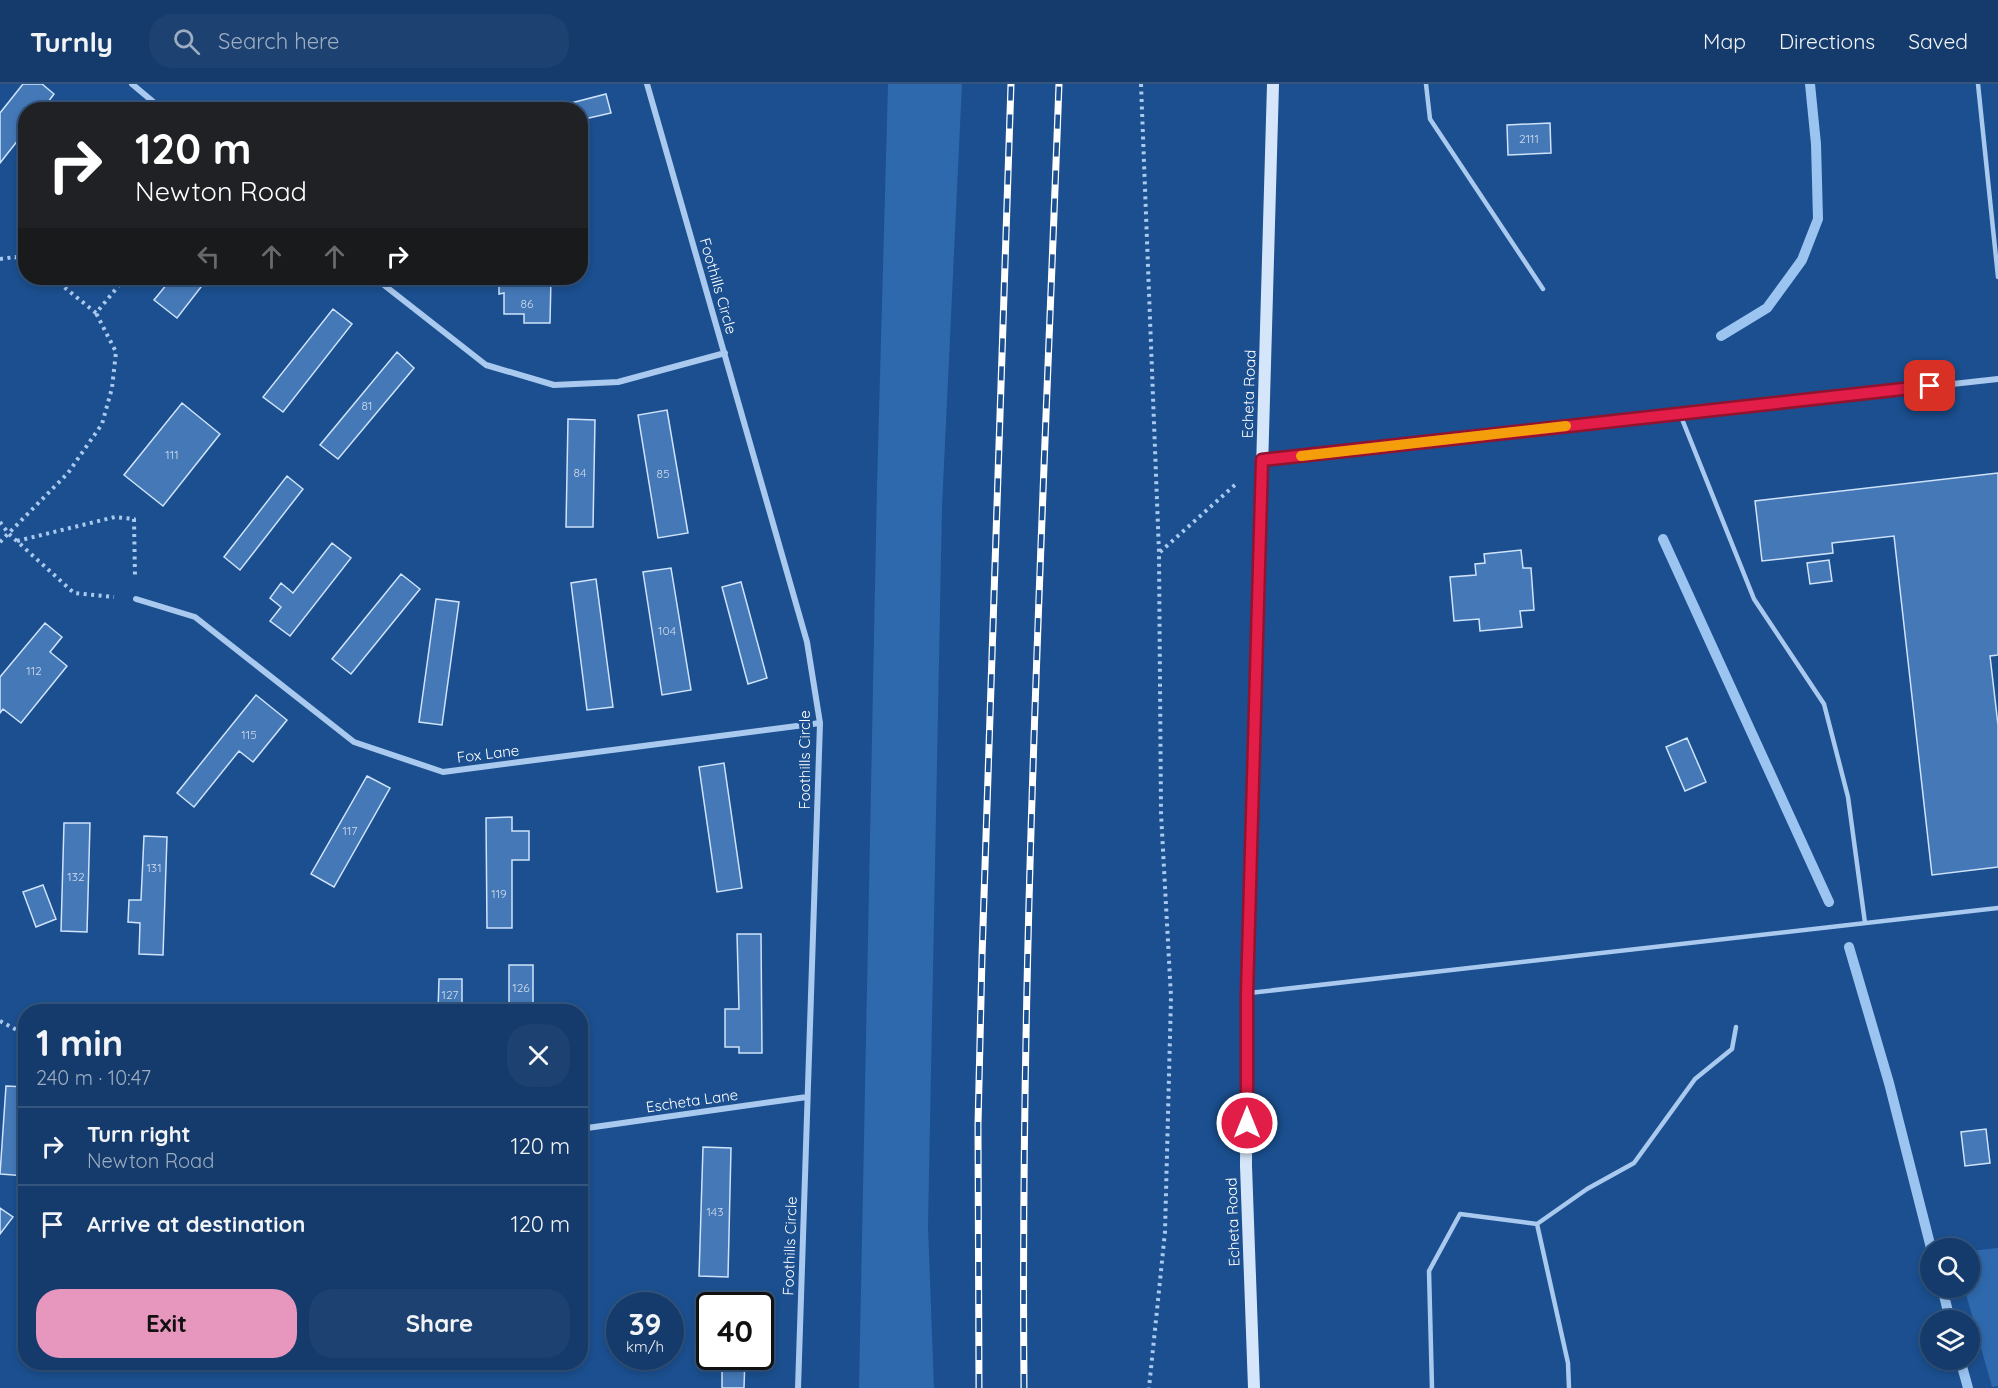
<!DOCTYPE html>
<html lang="en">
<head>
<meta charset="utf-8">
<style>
	:root { --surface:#143b6b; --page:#1d4271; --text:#f1f3f6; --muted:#9dadc1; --line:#33557e; --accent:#e797bd }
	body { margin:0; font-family:Quicksand,sans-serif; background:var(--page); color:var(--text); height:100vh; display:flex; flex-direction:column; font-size:22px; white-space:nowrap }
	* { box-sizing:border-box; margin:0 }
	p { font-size:20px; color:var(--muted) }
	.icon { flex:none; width:33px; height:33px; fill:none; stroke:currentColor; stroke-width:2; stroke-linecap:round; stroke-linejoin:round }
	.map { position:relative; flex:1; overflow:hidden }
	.details { position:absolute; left:18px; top:920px; width:570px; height:366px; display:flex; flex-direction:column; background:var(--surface); border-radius:24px; box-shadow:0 3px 9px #0003,0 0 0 2px var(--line) }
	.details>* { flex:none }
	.hud { position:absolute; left:18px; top:18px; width:570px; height:183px; border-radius:24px; box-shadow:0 3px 9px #0003,0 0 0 2px var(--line); background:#202124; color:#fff; overflow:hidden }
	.buttons { position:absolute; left:1920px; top:1154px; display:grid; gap:12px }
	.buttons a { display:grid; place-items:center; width:60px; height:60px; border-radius:50%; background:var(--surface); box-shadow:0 3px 9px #0003,0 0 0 2px var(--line); font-size:30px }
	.speed { position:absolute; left:606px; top:1208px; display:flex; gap:12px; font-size:30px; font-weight:700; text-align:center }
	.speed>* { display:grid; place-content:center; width:78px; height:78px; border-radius:50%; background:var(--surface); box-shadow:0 3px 9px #0003,0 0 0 2px var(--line); line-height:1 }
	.speed small { font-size:15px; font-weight:400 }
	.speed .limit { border:3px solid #111; border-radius:9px; background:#fff; color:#111 }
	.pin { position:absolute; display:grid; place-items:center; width:51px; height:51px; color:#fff; margin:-26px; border-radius:12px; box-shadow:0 3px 9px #0006 }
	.me { position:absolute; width:66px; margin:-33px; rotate:0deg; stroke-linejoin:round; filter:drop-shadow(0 0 4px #0008) }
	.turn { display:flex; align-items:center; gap:21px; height:126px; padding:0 18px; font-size:27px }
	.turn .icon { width:78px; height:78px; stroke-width:2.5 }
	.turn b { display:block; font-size:42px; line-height:51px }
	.lanes { display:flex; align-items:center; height:57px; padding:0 18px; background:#0003; justify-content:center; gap:30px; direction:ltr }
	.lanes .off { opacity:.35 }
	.round { display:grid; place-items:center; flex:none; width:63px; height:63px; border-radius:24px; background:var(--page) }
	.summary { display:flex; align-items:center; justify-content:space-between; height:102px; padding:0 18px }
	h1 { font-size:36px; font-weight:700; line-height:45px }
	.cta { display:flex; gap:12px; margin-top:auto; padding:12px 18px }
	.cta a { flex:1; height:69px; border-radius:24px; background:var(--accent); color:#111; font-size:24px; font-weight:700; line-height:69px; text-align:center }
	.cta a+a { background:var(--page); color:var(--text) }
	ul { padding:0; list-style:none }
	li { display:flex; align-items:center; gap:18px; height:78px; padding:0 18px; border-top:2px solid var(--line) }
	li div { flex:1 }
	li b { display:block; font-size:22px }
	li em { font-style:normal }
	header { display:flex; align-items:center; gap:36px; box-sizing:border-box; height:84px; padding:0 30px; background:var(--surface); border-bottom:2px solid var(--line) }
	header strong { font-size:28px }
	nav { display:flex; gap:33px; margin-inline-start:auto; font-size:21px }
	.search { width:420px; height:54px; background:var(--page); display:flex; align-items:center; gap:15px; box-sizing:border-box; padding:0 21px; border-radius:24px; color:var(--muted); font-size:22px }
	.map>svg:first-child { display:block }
</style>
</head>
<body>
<header>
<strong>Turnly</strong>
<div class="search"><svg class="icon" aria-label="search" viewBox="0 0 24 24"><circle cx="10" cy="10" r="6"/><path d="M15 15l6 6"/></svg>Search here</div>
<nav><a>Map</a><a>Directions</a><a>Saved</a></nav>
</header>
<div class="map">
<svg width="1998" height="1304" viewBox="0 0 1998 1304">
	<rect width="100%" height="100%" fill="#1b4f8f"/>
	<path fill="#2e69ad" d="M888,0H962L942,423L928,1142L934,1304H859L877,402Z
		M1998,1164V1302L1992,1303L1964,1203H1970V1167Z"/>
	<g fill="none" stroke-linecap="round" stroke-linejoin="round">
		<path stroke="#9cc4f0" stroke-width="10" d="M1721,252L1767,224L1802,176L1818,135L1816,60L1810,0
			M1663,455L1829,818
			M1849,863L1889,999L1931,1164
			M1942,1203L1950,1236
			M1960,1275L1968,1304"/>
	</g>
	<path fill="#4478b7" stroke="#cfe3fa" stroke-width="1.5" d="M23,0H42L54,10L42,26H26V46L0,79V29Z
		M606,10L611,29L580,36V26H544Z
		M1550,39L1551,69L1508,71L1507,41Z
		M172,194H208L177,234L154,216Z
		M499,194H551L550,239H524V230H504V209L499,210Z
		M333,225L352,240L283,328L263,313Z
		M397,268L414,284L338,375L320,361Z
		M182,319L220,350L163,422L124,391Z
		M667,326L688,449L658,454L638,331Z
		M568,335L595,336L593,443H566Z
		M1998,389V571L1990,572L1998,641V783L1932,791L1894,452L1832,459L1833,469L1762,477L1755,417Z
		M287,392L303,405L240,486L224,473Z
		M332,459L351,474L290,552L270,537L281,523L270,514L281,499L293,509Z
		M1521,466L1523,484H1531L1534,526L1520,527L1522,543L1480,547L1479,535L1454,537L1450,493L1476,491L1475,480L1485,479L1484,470Z
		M1829,476L1832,497L1810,500L1807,479Z
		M671,484L691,606L662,611L643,488Z
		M401,490L420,505L351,590L332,575Z
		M596,495L613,623L587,626L571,499Z
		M741,498L767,594L748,600L722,503Z
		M436,515L459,518L442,641L419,638Z
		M45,539L62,553L50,568L67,582L21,639L3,625L0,629V593Z
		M256,611L287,636L253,678L239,667L194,723L177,709Z
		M1687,654L1706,698L1685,707L1666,663Z
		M724,679L742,804L717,808L699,683Z
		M367,692L390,704L334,803L311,790Z
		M512,733V747H529V776H512V844H487L486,734Z
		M64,739H90L87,848L61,847Z
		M144,752L167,753L163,871L139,870L140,839L128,838L129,816H141Z
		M43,801L56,835L36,843L23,808Z
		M737,850H761L762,969H739V963H725V925H739Z
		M509,881H533V927H509Z
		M439,895H462V927H438Z
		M291,920L314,921V927H290Z
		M6,1002L26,1003V1092L0,1090Z
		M1986,1045L1990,1079L1965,1082L1961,1048Z
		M703,1063L731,1064L728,1193L699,1192Z
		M0,1124L13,1133L0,1150Z
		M722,1272H745L744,1304H722Z"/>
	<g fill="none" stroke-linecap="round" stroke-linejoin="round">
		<path stroke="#a9c9ee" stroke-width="4" stroke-dasharray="3 4.5" stroke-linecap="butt" d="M1141,0L1159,469L1161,729L1171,913L1165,1148L1149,1304
			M0,175L15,173L26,178
			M53,194L96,229L125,194
			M0,438L9,450L74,509L114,513
			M17,457L115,433L134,435L135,494
			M0,458L68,389L102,340L112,304L116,268L96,229
			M1160,468L1237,399
			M0,937L26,951"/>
		<path stroke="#a9c9ee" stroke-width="4.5" d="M1426,0L1430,35L1543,205
			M1978,0L1998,193
			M1680,330L1754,515L1824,620L1848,713L1865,839
			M1249,909L1998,824
			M1537,1140L1587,1105L1634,1079L1695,995L1732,965L1736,943
			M1432,1304L1429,1187L1460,1130L1537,1140L1568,1279L1569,1304"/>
		<path stroke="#a9c9ee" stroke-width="6" d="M132,0L163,26
			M647,0L807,558L820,639L798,1304
			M375,194L486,281L554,301L618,298L725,269
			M1262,376L1998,295
			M136,515L195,533L354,658L443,688L820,639
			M580,1045L807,1013"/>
		<path stroke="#d6e6fa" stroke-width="12" d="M1254,1304L1246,1082L1247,909L1273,0"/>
		<defs>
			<path id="rail" d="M979,1304L978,1041L982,873L1011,0
				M1024,1304C1020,869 1043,434 1059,0"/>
		</defs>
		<use href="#rail" stroke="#fff" stroke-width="7"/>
		<use href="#rail" stroke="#1b4f8f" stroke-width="4.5" stroke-dasharray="14" stroke-linecap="butt"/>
	</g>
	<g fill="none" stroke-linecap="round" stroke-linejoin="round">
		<defs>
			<path id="route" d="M1247,1039V909L1262,376L1930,302"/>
		</defs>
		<use href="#route" stroke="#92132f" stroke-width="15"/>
		<use href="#route" stroke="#e11d48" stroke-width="10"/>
		<path stroke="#f59e0b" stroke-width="10" d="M1301,372L1566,342"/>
	</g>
	<g text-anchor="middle" stroke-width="6" stroke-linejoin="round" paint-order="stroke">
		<g font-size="12" fill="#d0dded">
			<text x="1529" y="59">2111</text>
			<text x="527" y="224">86</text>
			<text x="367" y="326">81</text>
			<text x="172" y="375">111</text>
			<text x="580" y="393">84</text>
			<text x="663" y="394">85</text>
			<text x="667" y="551">104</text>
			<text x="34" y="591">112</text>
			<text x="249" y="655">115</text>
			<text x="350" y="751">117</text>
			<text x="154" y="788">131</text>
			<text x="76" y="797">132</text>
			<text x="499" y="814">119</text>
			<text x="521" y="908">126</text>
			<text x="450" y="915">127</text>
			<text x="715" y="1132">143</text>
		</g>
		<g font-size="15" fill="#fff" stroke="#1b4f8f">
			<text transform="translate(718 202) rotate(74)" y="5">Foothills Circle</text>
			<text transform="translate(1249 310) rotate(-88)" y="5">Echeta Road</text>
			<text transform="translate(488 670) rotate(-7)" y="5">Fox Lane</text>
			<text transform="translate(805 676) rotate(-90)" y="5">Foothills Circle</text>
			<text transform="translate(692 1017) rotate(-8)" y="5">Escheta Lane</text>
			<text transform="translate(1233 1138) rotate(-92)" y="5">Echeta Road</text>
			<text transform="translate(790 1162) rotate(-88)" y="5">Foothills Circle</text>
		</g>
	</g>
</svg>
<div class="buttons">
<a><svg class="icon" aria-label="search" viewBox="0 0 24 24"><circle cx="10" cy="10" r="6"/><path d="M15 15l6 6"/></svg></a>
<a><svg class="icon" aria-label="layers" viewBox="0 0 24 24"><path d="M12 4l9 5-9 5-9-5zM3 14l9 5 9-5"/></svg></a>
</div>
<div class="speed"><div>39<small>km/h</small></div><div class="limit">40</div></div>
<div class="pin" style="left:1930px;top:302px;background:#d93025"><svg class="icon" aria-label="arrive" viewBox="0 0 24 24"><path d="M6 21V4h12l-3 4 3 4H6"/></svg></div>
<svg class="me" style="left:1247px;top:1039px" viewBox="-20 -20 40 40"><circle r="17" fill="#e11d48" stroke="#fff" stroke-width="3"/><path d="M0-11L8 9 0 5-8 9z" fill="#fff"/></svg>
<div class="hud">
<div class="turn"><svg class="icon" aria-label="right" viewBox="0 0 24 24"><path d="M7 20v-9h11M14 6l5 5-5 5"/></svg><div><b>120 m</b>Newton Road</div></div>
<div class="lanes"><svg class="icon off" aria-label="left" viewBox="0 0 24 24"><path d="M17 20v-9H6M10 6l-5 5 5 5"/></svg><svg class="icon off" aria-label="ahead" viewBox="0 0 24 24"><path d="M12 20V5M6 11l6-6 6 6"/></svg><svg class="icon off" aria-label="ahead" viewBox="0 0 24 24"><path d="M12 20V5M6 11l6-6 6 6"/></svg><svg class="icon" aria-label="right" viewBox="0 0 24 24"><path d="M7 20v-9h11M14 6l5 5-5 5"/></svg></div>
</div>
<section class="details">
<div class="summary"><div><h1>1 min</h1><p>240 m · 10:47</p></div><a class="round"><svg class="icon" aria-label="close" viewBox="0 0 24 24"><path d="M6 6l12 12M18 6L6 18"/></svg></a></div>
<ul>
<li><svg class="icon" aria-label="right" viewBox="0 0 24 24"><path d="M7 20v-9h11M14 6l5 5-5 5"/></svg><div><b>Turn right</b><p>Newton Road</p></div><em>120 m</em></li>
<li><svg class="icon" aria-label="arrive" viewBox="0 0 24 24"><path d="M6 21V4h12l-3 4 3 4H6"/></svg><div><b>Arrive at destination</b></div><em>120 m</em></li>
</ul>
<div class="cta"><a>Exit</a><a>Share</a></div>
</section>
</div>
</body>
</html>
